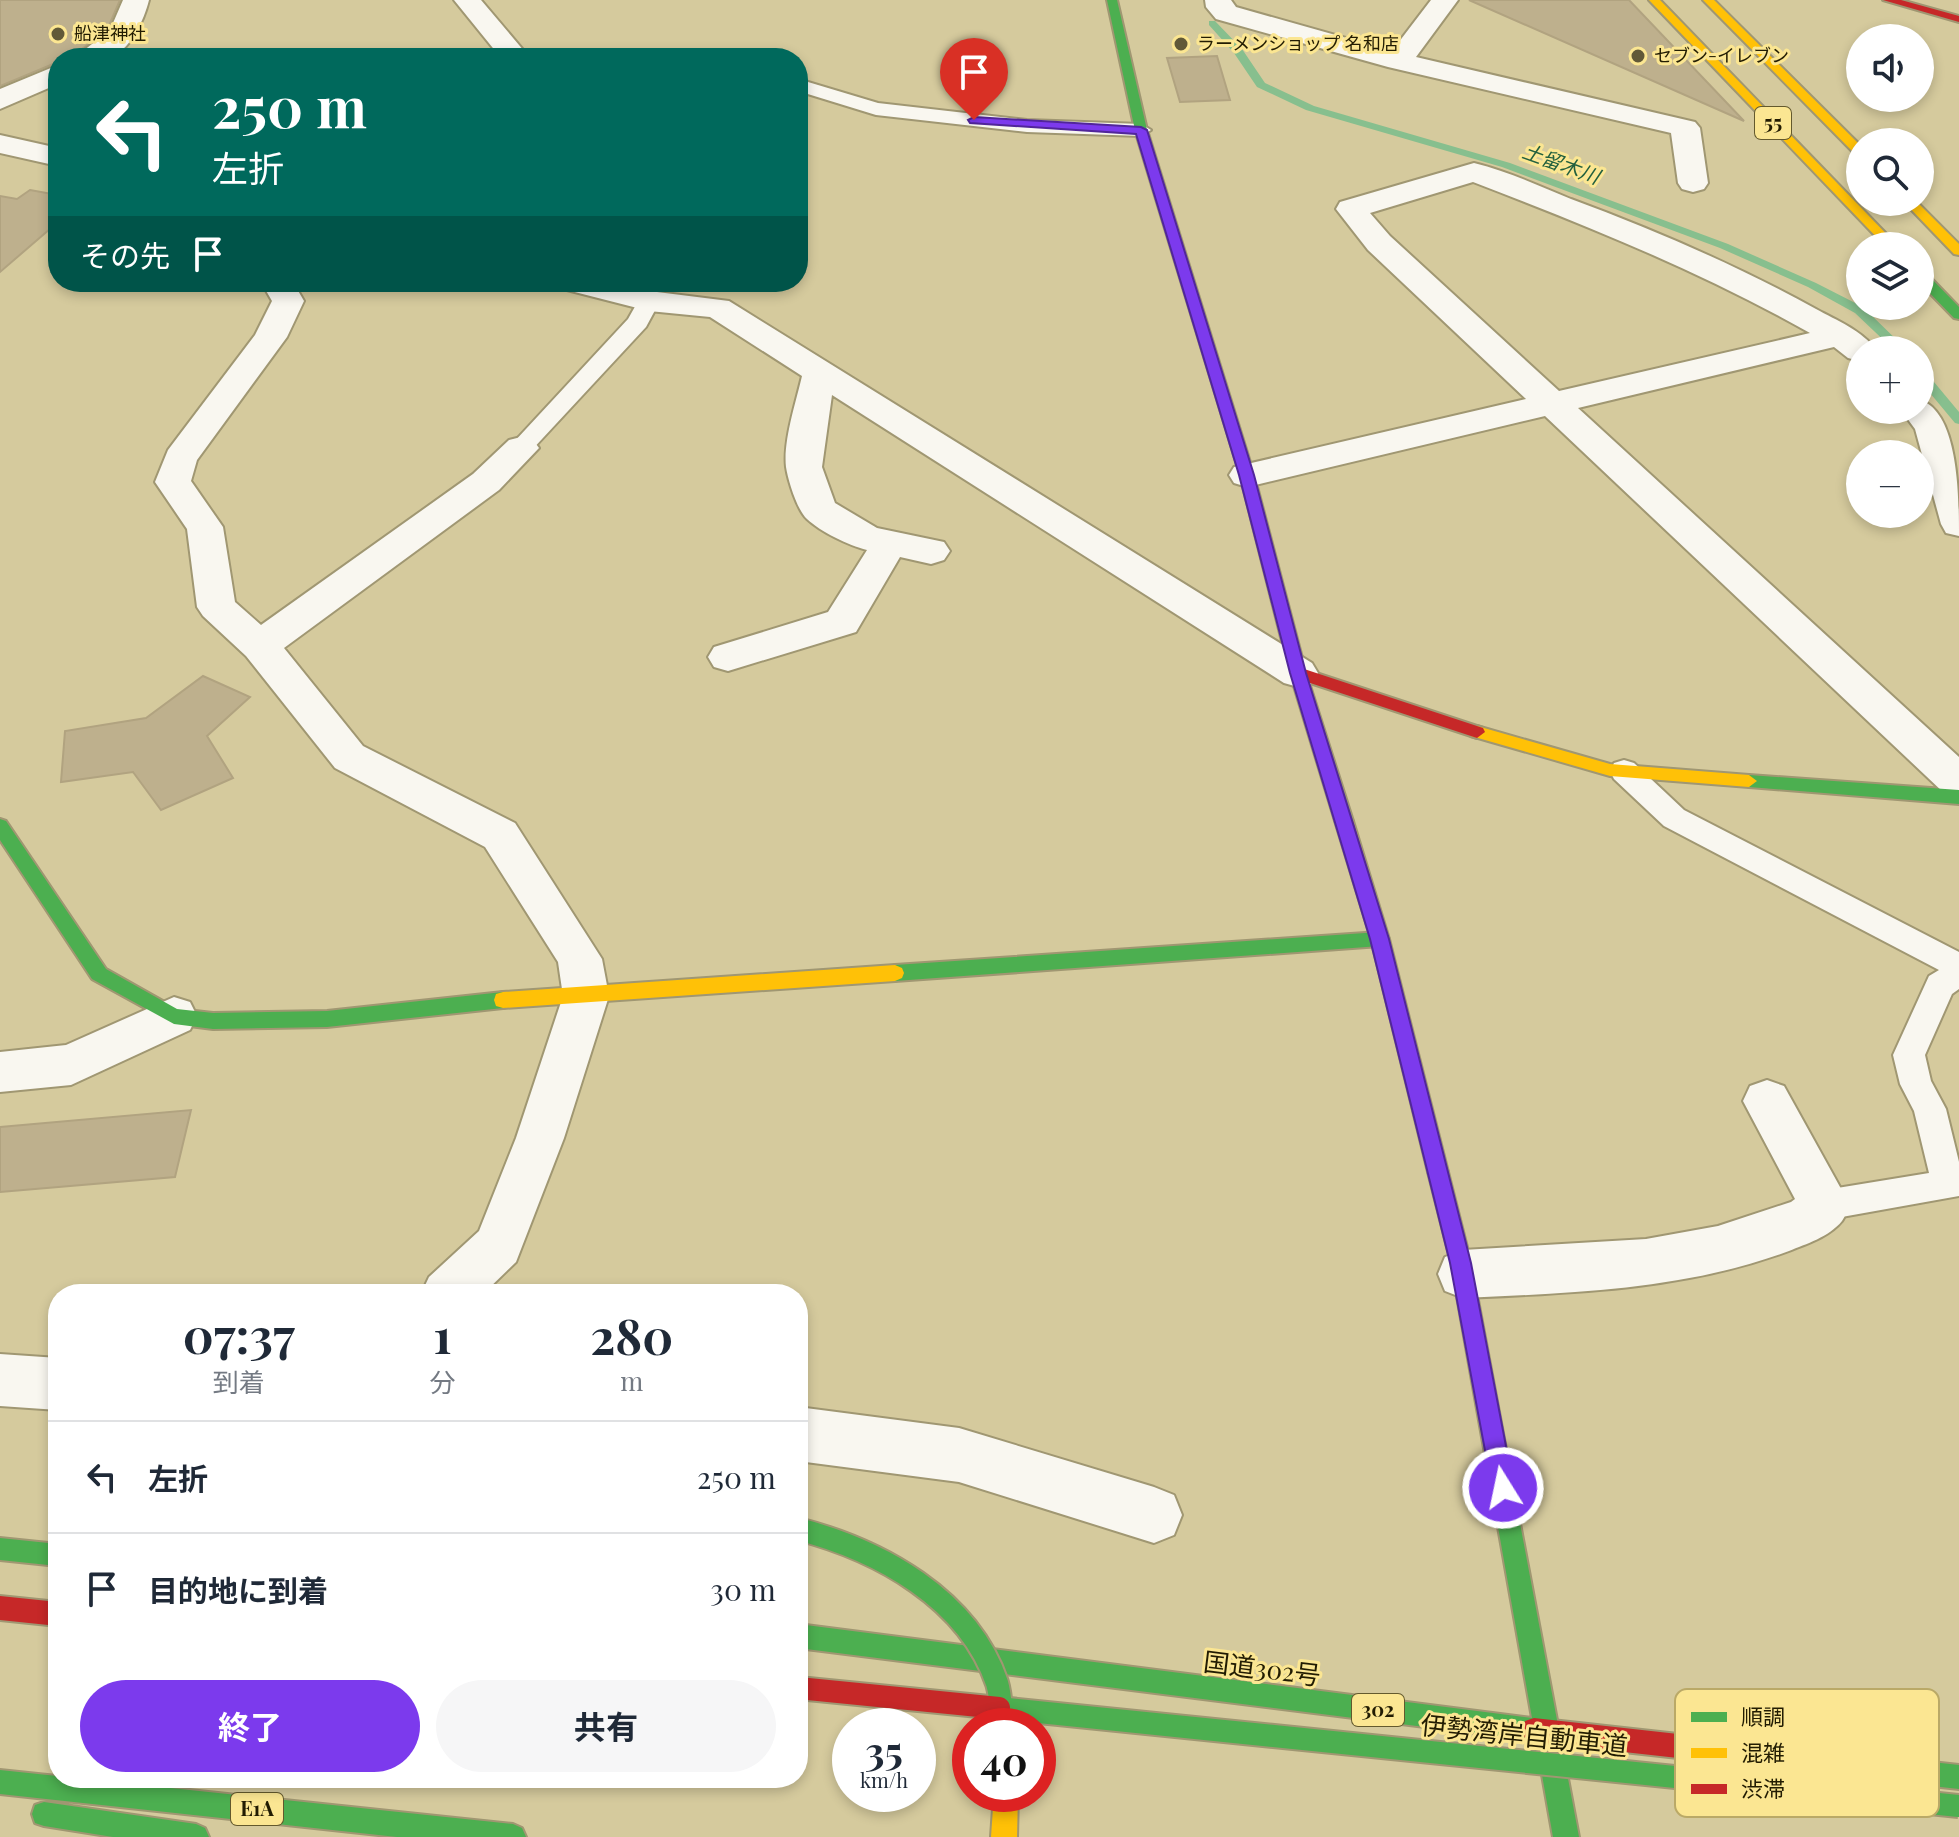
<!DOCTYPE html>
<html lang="ja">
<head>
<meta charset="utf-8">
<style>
	:root { --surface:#fff; --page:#f6f6f7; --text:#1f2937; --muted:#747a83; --line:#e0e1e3; --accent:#7c3aed }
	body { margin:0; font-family:"Playfair Display","Noto Sans JP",serif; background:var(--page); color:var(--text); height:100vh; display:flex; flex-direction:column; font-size:30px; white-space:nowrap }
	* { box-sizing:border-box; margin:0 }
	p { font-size:26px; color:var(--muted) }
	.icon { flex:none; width:44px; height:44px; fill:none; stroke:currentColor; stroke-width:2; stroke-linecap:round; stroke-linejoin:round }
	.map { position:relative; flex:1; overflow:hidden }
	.side { position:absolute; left:48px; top:1284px; width:760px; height:504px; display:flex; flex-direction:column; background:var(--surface); border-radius:32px; box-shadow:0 4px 12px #0003 }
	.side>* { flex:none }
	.banner { position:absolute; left:48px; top:48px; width:760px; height:244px; border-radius:32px; box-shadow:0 4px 12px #0003; background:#00695c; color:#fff; overflow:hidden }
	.controls { position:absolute; left:1846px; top:24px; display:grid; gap:16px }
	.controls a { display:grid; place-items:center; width:88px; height:88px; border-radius:50%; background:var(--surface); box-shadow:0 4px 12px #0003; font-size:40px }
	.speed { position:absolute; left:832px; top:1708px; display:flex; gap:16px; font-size:40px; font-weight:700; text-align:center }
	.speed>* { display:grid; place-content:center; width:104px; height:104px; border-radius:50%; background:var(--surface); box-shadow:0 4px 12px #0003; line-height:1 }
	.speed small { font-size:20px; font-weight:400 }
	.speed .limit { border:12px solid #d22; background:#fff; color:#111 }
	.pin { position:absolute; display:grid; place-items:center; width:68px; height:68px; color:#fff; margin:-82px -34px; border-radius:50% 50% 50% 0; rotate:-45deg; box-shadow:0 0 8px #0007 }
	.pin .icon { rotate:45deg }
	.me { position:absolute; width:88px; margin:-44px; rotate:350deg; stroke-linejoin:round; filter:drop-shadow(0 0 6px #0008) }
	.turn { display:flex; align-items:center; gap:28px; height:168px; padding:0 32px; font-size:36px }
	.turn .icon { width:104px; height:104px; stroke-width:2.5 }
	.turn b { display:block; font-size:56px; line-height:68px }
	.then { display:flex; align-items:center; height:76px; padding:0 32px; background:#0003; gap:16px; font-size:30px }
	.eta { display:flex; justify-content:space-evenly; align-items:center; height:136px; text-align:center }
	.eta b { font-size:48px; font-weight:700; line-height:56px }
	.cta { display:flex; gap:16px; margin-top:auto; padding:16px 32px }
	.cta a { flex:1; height:92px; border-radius:48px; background:var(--accent); color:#fff; font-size:32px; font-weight:700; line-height:92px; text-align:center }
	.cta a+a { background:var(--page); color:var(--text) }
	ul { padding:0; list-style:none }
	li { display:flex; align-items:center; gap:24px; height:112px; padding:0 32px; border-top:2px solid var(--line) }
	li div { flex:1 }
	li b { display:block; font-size:30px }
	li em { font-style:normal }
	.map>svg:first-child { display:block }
</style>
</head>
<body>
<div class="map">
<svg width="1959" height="1837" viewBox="0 0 1959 1837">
	<rect width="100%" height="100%" fill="#d5ca9d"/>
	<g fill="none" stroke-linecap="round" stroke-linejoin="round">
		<path fill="#87bf8e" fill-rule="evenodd" d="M1209,21H1215L1242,49L1265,83L1314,106L1510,163L1728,244L1816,283L1863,307L1907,350H1894L1855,313L1808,287L1720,248L1502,167L1306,110L1257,87L1234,53L1209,25Z
			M1920,369L1924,370L1959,412V424L1955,423L1920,381Z"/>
	</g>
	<path fill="#beb08d" stroke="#b1a380" stroke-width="2" d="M0,0H120L108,28L71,58H58V62L0,86Z
		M1469,0H1629L1744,121Z
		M1217,56L1230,100L1180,102L1167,58Z
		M30,190L58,195V222L0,272V196L17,199Z
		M203,676L250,697L207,736L233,778L161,810L133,772L61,782L65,731L146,718Z
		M191,1110L175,1177L0,1192V1127Z"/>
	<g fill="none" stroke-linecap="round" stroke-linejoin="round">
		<defs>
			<path id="lane" d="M798,79L878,103L1027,120L1141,124L1151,130L1141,136L1027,132L876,115L798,91Z
				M649,294L660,301L646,327L529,453H513L509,448L513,443L628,319L641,296Z
				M1624,760L1634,763L1684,810L1959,952V989L1952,994L1925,1055L1931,1081L1946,1109L1959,1162V1196L1825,1220L1813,1216L1808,1205L1813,1194L1825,1190L1929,1173L1914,1111L1900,1084L1893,1055L1929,976L1939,970L1664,826L1614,779L1610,771L1614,763Z"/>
			<path id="street" d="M123,0H149C144,20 130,52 108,58C98,60 84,58 74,58L110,30Z
				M454,0H481L530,58H501Z
				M1205,0H1231L1236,7L1392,51L1431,0H1458L1416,57L1695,122L1700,128L1708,183L1704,189L1693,192L1682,189L1678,183L1671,133L1388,67L1216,19L1206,7Z
				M58,65V84L0,109V89Z
				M0,135L58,148V166L0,153Z
				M1474,163C1507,171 1539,186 1571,199C1655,230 1738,266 1816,309C1836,320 1863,331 1876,350H1860V361L1848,358L1834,347L1578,408L1959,757V798L1944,793L1545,416L1247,487L1234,483L1229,475L1234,467L1526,399L1368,250L1336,209L1340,202ZM1473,182C1588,226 1702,272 1810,333L1559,391L1390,236L1370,213Z
				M261,282H293L304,301L287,337L197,460L191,481L223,527L235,602L261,625L473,474L509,440L521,437L533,440L539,448L499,490L284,648L363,746L515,823L602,959L609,996L564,1138L516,1262L483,1294H421L429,1277L479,1231L516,1138L563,996L558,962L485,847L335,768L246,656L203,616L197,607L187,529L155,482L168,450L255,335L272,301Z
				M558,282H612L649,291L729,301L1312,663L1318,673L1312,683L1298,687L1284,683L832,395L822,467L835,503L877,528L944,542L950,551L944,560L931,564L900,557L856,632L728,671L714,667L708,657L714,647L828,612L867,550C848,545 821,532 807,519C797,510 788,480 786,467C783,441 796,402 802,376L710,317L649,311L563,289Z
				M1920,400C1959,412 1959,498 1959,536L1946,533L1941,524L1915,429L1901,410H1920Z
				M174,997L190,1002L197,1016L190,1030L71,1085L0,1092V1052L66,1045Z
				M1767,1080L1784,1086L1850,1205C1847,1210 1845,1217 1842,1221C1829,1237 1806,1244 1789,1251C1684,1290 1573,1293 1463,1298L1445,1291L1438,1274L1445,1257L1463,1250L1646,1239L1718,1226L1791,1202L1795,1199L1743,1101L1750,1086Z
				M0,1354L58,1358V1410L0,1406Z
				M798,1407L959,1428L1154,1487L1174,1495L1182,1515L1174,1535L1154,1543L959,1482L798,1461Z"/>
			<path id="fast" d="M1107,0H1117L1147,130L1254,475L1306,673L1353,821L1344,828L1335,821L1290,673L1240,475L1135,130Z
				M1920,271L1925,272L1959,307V319L1954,318L1920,283Z
				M1749,775L1959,790V804L1749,787L1741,781Z
				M0,819L6,821L106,969L177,1009L213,1013L327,1011L503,992L510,994L512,1000L510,1006L503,1008L327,1027L213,1029L174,1024L92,979L0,840Z
				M1380,932L1386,934L1389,939L1386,944L1380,946L895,981L888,978L886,973L888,968L895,965Z
				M1438,1163L1445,1166L1448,1172L1471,1263L1579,1837H1553L1536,1741L798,1648V1624L1532,1718L1451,1263L1428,1172L1431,1166Z
				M0,1538L58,1544V1566L0,1560Z
				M1777,1745L1959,1765V1789L1777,1769L1768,1766L1765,1757L1768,1748Z
				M0,1770L513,1824L522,1828L526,1837H397L0,1794Z
				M44,1802L196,1824L205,1828L209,1837H113L44,1826L35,1823L32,1814L35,1805Z"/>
			<path id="slow" d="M1649,0H1660L1898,246H1885Z
				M1703,0H1714L1860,145V156L1856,155Z
				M1904,202H1917L1959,244V255L1954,254Z
				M1477,726L1610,764L1749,775L1757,781L1749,787L1610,776L1471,736L1469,732Z
				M895,965L902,968L904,973L902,978L895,981L503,1008L496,1006L494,1000L496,994L503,992Z
				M994,1794H1018L1017,1837H991Z"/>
			<path id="jam" d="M1883,0H1901L1959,16V22Z
				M1298,667L1483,728L1485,732L1477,738L1292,677L1290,673L1292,669Z
				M1344,814L1353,821L1389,939L1448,1172L1445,1178L1438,1181L1431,1178L1428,1172L1371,939L1335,821Z
				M0,1596L58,1602V1626L0,1620Z
				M1534,1718L1777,1745L1786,1748L1789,1757L1786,1766L1777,1769L1534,1742L1525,1739L1522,1730L1525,1721Z"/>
		</defs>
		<use href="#lane" stroke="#a09772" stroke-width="4"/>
		<use href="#street" stroke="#a09772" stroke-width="4"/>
		<use href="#fast" stroke="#a09772" stroke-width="4"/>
		<use href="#slow" stroke="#a09772" stroke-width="4"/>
		<use href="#jam" stroke="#a09772" stroke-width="4"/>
		<use href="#lane" fill="#f9f7f0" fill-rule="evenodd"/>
		<use href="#street" fill="#f9f7f0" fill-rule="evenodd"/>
		<use href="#fast" fill="#4caf50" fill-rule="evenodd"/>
		<use href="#slow" fill="#ffc107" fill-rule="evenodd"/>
		<use href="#jam" fill="#c62828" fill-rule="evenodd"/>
		<defs>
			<path id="fast-bridge" d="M798,1529C879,1550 968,1598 997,1683C1001,1696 1001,1712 1003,1726
				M999,1708L1959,1806"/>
			<path id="jam-bridge" d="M798,1688L999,1708"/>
		</defs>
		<use href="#fast-bridge" stroke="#a09772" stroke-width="26" stroke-linecap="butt"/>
		<use href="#jam-bridge" stroke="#a09772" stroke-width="26" stroke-linecap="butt"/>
		<use href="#fast-bridge" stroke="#4caf50" stroke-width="22"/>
		<use href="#jam-bridge" stroke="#c62828" stroke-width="22"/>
	</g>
	<path fill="#7c3aed" stroke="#51269a" stroke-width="2" d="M974,117L1141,127L1147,130L1254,475L1306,673L1389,939L1471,1263L1514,1488L1511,1496L1503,1499L1495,1496L1492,1488L1450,1263L1370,939L1290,673L1239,475L1136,134L970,123L968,120Z"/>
	<g fill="#615938" stroke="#fbe692" stroke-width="3">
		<circle cx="58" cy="34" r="8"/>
		<circle cx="1181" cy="44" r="8"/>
		<circle cx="1638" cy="56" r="8"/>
	</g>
	<g text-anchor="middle" stroke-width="6" stroke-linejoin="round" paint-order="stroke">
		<g font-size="18" fill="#221c02" stroke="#fbe692" text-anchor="start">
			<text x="74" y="40">船津神社</text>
			<text x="1197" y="50">ラーメンショップ 名和店</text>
			<text x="1654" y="62">セブン-イレブン</text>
		</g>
		<g fill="#fbe692" stroke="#63592d" stroke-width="2">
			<rect x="1755" y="107" width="36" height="32" rx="6"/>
			<rect x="1352" y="1694" width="52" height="32" rx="6"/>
			<rect x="231" y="1793" width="52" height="32" rx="6"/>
		</g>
		<g font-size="20" font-weight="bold" fill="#221c02">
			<text x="1773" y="130">55</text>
			<text x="1378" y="1717">302</text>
			<text x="257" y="1816">E1A</text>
		</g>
		<g font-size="20" font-style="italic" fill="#23603e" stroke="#fbe692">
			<text transform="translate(1561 164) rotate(20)" y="7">土留木川</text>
		</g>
		<g font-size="26" fill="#221c02" stroke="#fbe692">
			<text transform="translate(1262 1669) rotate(7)" y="9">国道302号</text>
			<text transform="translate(1524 1736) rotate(6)" y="9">伊勢湾岸自動車道</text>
		</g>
	</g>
	<rect x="1675" y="1689" width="264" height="128" rx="12" fill="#fbe692" stroke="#baa967" stroke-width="2"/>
	<rect x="1691" y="1712" width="36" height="10" fill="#4caf50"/>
	<rect x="1691" y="1748" width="36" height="10" fill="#ffc107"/>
	<rect x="1691" y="1784" width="36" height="10" fill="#c62828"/>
	<g font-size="22" fill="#221c02">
		<text x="1741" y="1725">順調</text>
		<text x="1741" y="1761">混雑</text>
		<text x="1741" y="1797">渋滞</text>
	</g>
</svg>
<div class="controls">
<a><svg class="icon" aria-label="sound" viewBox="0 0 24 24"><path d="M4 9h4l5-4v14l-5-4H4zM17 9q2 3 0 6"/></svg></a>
<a><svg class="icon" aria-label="search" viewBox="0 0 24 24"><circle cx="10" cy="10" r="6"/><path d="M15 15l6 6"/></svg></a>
<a><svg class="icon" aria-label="layers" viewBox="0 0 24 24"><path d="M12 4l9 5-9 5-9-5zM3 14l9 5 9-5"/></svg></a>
<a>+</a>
<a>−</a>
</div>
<div class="speed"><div>35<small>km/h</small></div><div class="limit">40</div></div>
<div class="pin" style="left:974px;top:120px;background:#d93025"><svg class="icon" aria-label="arrive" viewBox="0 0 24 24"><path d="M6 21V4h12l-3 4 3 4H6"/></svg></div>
<svg class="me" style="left:1503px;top:1488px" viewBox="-20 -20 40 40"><circle r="17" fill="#7c3aed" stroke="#fff" stroke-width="3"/><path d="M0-11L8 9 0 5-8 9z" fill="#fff"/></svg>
<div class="banner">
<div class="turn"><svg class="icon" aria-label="left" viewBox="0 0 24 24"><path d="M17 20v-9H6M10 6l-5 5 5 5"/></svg><div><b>250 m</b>左折</div></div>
<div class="then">その先<svg class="icon" aria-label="arrive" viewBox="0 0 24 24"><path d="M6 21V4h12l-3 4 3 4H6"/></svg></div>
</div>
<section class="side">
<div class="eta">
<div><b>07:37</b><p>到着</p></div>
<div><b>1</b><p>分</p></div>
<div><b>280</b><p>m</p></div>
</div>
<ul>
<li><svg class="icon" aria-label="left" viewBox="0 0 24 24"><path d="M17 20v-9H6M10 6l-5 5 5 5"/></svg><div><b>左折</b></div><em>250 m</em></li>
<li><svg class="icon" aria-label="arrive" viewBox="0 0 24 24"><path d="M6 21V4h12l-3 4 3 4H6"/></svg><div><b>目的地に到着</b></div><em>30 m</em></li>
</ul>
<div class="cta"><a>終了</a><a>共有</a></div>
</section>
</div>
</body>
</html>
